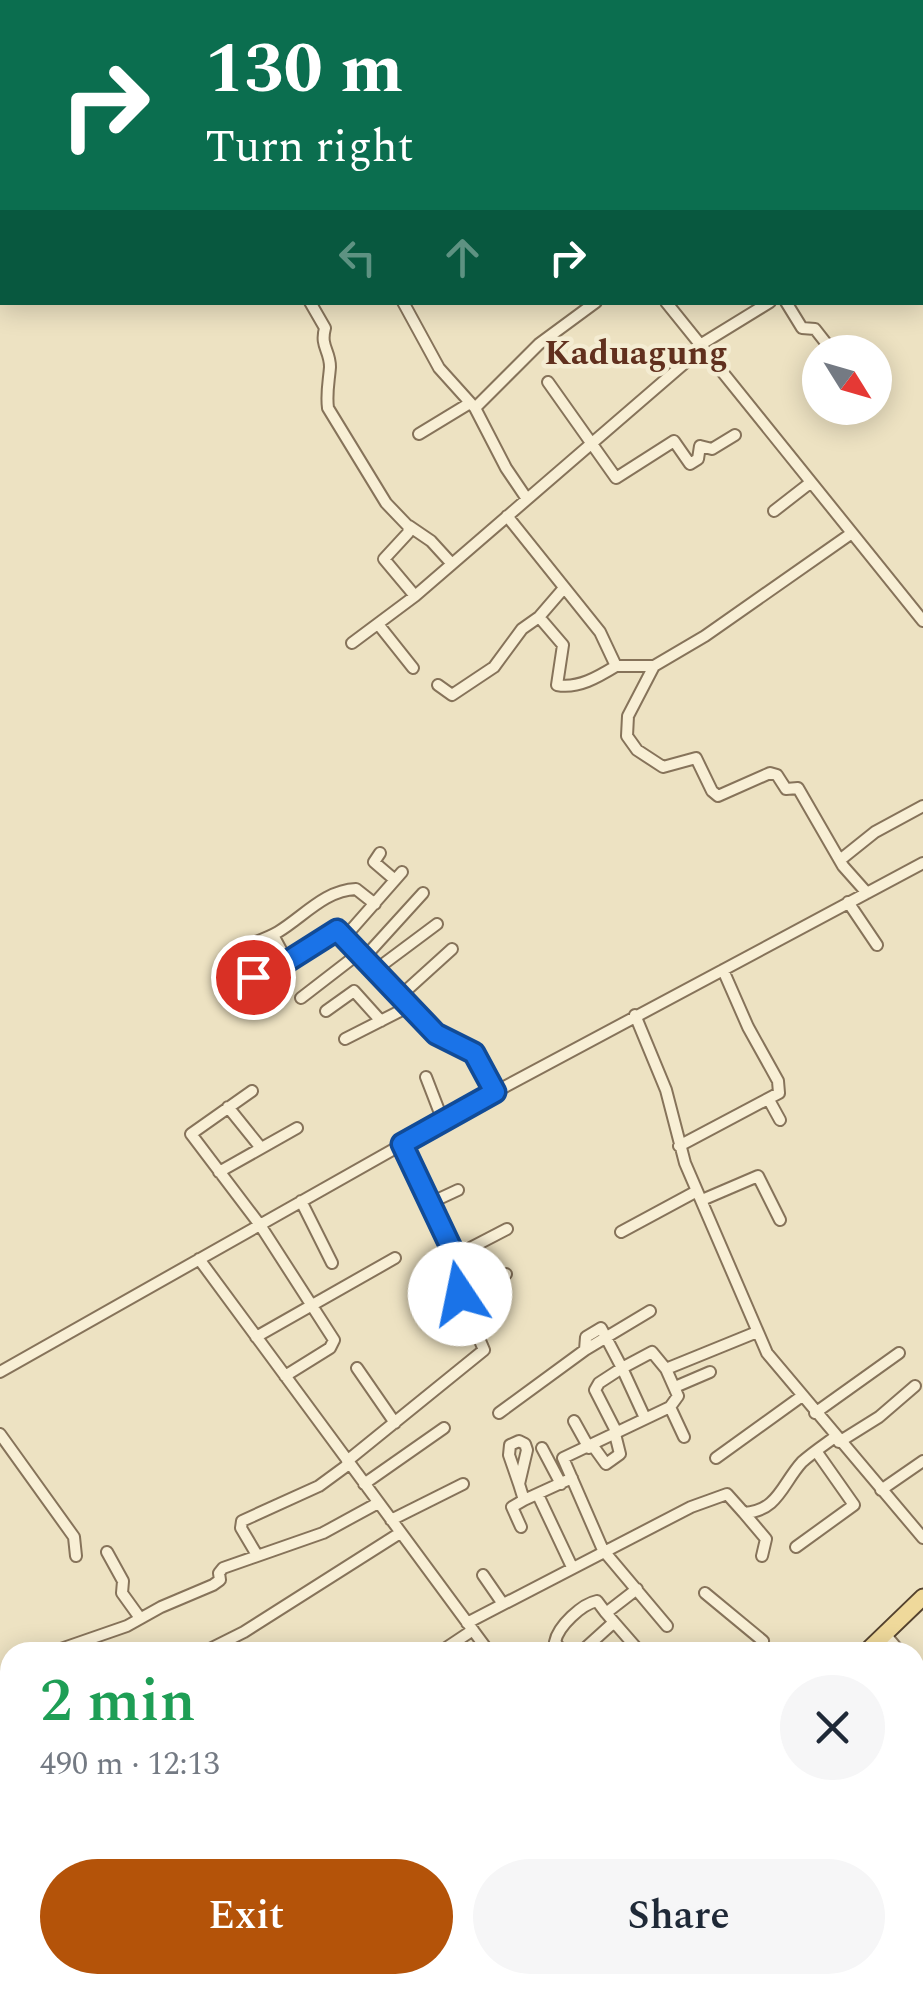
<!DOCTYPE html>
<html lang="en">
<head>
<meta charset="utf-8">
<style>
	:root { --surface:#fff; --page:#f6f6f7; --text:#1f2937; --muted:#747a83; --accent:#b45309 }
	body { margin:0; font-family:Spectral,serif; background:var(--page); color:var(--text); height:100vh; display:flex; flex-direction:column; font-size:38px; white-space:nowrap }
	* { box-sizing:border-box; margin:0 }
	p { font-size:32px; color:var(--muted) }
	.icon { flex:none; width:55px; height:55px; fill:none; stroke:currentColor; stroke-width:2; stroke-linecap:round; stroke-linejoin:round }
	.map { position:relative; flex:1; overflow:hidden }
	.side { position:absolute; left:0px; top:1642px; width:925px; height:352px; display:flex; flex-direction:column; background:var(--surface); border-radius:30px 30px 0 0; box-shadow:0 5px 25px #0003 }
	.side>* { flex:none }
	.top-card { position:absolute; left:0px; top:0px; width:925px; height:305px; box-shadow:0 5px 25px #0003; background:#0b6e4f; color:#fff; overflow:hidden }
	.needle { width:65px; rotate:127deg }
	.fabs { position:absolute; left:802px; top:335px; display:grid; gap:20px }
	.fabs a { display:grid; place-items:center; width:90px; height:90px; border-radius:50%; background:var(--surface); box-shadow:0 5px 25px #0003; font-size:50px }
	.pin { position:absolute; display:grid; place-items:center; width:85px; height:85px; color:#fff; margin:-42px; border:5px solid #fff; border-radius:50%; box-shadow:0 2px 10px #0007 }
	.me { position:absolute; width:110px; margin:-55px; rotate:349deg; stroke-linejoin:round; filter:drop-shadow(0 0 8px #0008) }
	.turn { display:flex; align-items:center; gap:35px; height:210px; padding:0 40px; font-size:45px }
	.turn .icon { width:130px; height:130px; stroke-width:2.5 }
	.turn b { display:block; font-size:70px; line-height:85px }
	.lanes { display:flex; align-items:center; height:95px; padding:0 40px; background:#0003; justify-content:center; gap:50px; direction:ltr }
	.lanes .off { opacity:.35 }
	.round { display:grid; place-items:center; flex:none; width:105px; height:105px; border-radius:52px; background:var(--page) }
	.headline { display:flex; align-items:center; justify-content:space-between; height:170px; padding:0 40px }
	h1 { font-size:60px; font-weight:600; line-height:75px; color:#1e9e55 }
	.cta { display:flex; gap:20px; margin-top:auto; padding:20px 40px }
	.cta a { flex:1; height:115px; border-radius:60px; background:var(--accent); color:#fff; font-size:40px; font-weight:600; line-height:115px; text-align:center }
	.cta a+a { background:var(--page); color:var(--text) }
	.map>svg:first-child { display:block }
</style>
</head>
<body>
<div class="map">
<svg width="923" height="1994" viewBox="0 0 923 1994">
	<rect width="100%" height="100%" fill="#ede2c2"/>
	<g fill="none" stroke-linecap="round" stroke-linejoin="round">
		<defs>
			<path id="minor" d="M210,0V2
				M458,0L459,2
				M512,0L513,2
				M607,0L609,2
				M662,0L663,2
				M765,0L767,2
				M482,2L488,0
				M674,2L683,0
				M922,93L923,92
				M922,112L923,113
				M922,222V223
				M310,302L325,328C320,347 330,350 330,367C329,381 326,393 328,408L386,503L409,527L408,533L384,559L415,596
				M403,302L439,368L475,408
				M666,302L923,621
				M786,302L802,328L815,329L833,352
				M548,382L616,478L674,441L690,464L698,459L700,446L712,449L735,435
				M419,434L470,403
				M527,499L506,468L475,408L539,344L596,302
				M774,511L810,483
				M507,516L600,632L616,666H654
				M409,526L431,541L452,564
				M852,533L705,636L654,666L628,716L627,736L637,750L663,767L696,758L712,791L718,796L770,773L777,775L786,789L798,788L843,866L867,893
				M564,588L539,617L563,645L557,685C578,689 598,677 616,666
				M378,624L413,668
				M352,643L415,596L686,362L700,345L770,302
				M438,685L452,695L494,667L522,629L539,617
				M380,853L374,862L395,880
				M840,860L875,832L923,806
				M848,902L877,945
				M273,935L287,961L338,931L436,1034L474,1053L495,1092
				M344,938L402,872
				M240,948C252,943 266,939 278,932C303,917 325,890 356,889L375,904
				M363,959L423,893
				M374,971L437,924
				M253,977L287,961
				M399,997L452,949
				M301,998L358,954
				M326,1011L354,991L381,1021
				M635,1015L666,1090L685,1163L767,1353L923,1538
				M345,1039L408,1007
				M426,1077L443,1121
				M252,1091L191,1134L260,1225L334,1340L330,1348L285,1376
				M769,1100L780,1120
				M228,1107L261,1148
				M679,1146L779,1093L778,1081L748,1027L723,970
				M219,1172L297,1128
				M702,1200L758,1176L780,1220
				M301,1201L332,1263
				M430,1203L458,1190
				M621,1232L697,1191
				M455,1256L507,1229
				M199,1259L489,1652
				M427,1282L441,1303L460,1294
				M460,1290L506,1274
				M256,1337L395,1258
				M585,1350L650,1311
				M357,1368L395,1423
				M666,1369L678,1396L670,1407L563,1458L603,1550L667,1626
				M0,1372L495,1092L923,863
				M675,1387L710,1372
				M670,1407L684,1437
				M499,1413L585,1350L586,1337L601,1328L622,1368L652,1352L666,1369L757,1332
				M815,1413L899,1353
				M574,1421L589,1448
				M617,1433L595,1390L599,1383L622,1368L645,1418
				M0,1434L74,1537L76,1556
				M519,1441L525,1444L527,1450L519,1484L509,1455L510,1445Z
				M839,1442L879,1417L915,1386
				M593,1446L606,1464L620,1454L615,1434
				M542,1448L561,1484
				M716,1458L802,1396
				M347,1461L484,1350L460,1294L455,1256L401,1144
				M364,1484L444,1428
				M519,1484L524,1500L572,1478
				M881,1490L923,1461
				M538,1495L572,1567
				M744,1513L766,1539L762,1556
				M391,1520L463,1484
				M521,1527L512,1507L524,1500
				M796,1547L854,1505L816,1451
				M107,1552L123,1581L122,1593L140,1618
				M257,1555L241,1528L242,1521L319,1486L349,1464
				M483,1575L503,1604
				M637,1589L606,1613L640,1652
				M705,1593L763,1641L758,1652
				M467,1623L691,1507L727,1494L744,1513C778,1511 782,1484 802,1462C812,1453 824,1445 835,1437
				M885,1634L900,1652
				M52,1652L127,1626L161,1607L213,1585L220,1580L219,1573L223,1568L323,1533L378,1503
				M204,1652L244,1632L400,1533
				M440,1652L473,1630
				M563,1652L555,1642C558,1626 582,1604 597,1601L606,1613
				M581,1652L613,1623
				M915,1672L923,1682
				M0,1683L10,1677
				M0,1750L10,1760
				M915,1847L923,1843
				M0,1853H10
				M915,1860L923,1875
				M915,1891L923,1907
				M915,1943L923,1938
				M0,1973L10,1965
				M278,1985L288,1994
				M503,1985L508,1994
				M740,1985L745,1994
				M807,1985L812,1994
				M102,1994L114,1985
				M357,1994L370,1985
				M674,1994L692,1985
				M831,1994L846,1985"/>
			<path id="primary" d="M866,1652L923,1597
				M426,1994L437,1985"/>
		</defs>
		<use href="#minor" stroke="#86735a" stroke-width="14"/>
		<use href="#primary" stroke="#54422e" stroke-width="19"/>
		<use href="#minor" stroke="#f8efd5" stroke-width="10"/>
		<use href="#primary" stroke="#efd99b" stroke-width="15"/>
	</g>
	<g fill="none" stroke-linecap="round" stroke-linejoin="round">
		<defs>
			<path id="route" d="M253,977L288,961L337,930L436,1034L474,1053L495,1092L402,1144L455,1256L460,1294"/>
		</defs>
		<use href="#route" stroke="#114b97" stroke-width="25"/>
		<use href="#route" stroke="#1a73e8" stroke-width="18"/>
	</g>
	<g text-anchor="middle" stroke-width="9" stroke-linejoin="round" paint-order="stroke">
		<g font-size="35" font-weight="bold" fill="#61301e" stroke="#f4ecd2">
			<text x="636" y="364">Kaduagung</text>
		</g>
	</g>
</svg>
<div class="fabs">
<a><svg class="needle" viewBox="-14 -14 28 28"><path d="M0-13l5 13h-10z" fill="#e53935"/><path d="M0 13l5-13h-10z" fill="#747a83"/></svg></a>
</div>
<div class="pin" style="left:253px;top:977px;background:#d93025"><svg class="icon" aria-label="arrive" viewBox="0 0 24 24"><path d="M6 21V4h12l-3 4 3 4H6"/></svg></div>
<svg class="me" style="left:460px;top:1294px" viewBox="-20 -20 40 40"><circle r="19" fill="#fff"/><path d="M0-13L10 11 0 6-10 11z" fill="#1a73e8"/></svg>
<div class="top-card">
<div class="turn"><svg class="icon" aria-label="right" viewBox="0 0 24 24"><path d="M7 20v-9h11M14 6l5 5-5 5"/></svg><div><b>130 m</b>Turn right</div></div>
<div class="lanes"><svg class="icon off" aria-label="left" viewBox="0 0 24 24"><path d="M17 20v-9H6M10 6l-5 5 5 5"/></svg><svg class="icon off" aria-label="ahead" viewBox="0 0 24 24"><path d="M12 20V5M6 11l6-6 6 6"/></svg><svg class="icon" aria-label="right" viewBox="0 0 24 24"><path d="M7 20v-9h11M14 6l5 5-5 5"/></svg></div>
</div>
<section class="side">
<div class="headline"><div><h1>2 min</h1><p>490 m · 12:13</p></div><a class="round"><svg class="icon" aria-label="close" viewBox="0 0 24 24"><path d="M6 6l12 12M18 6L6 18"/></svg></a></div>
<div class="cta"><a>Exit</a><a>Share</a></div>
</section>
</div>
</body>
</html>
